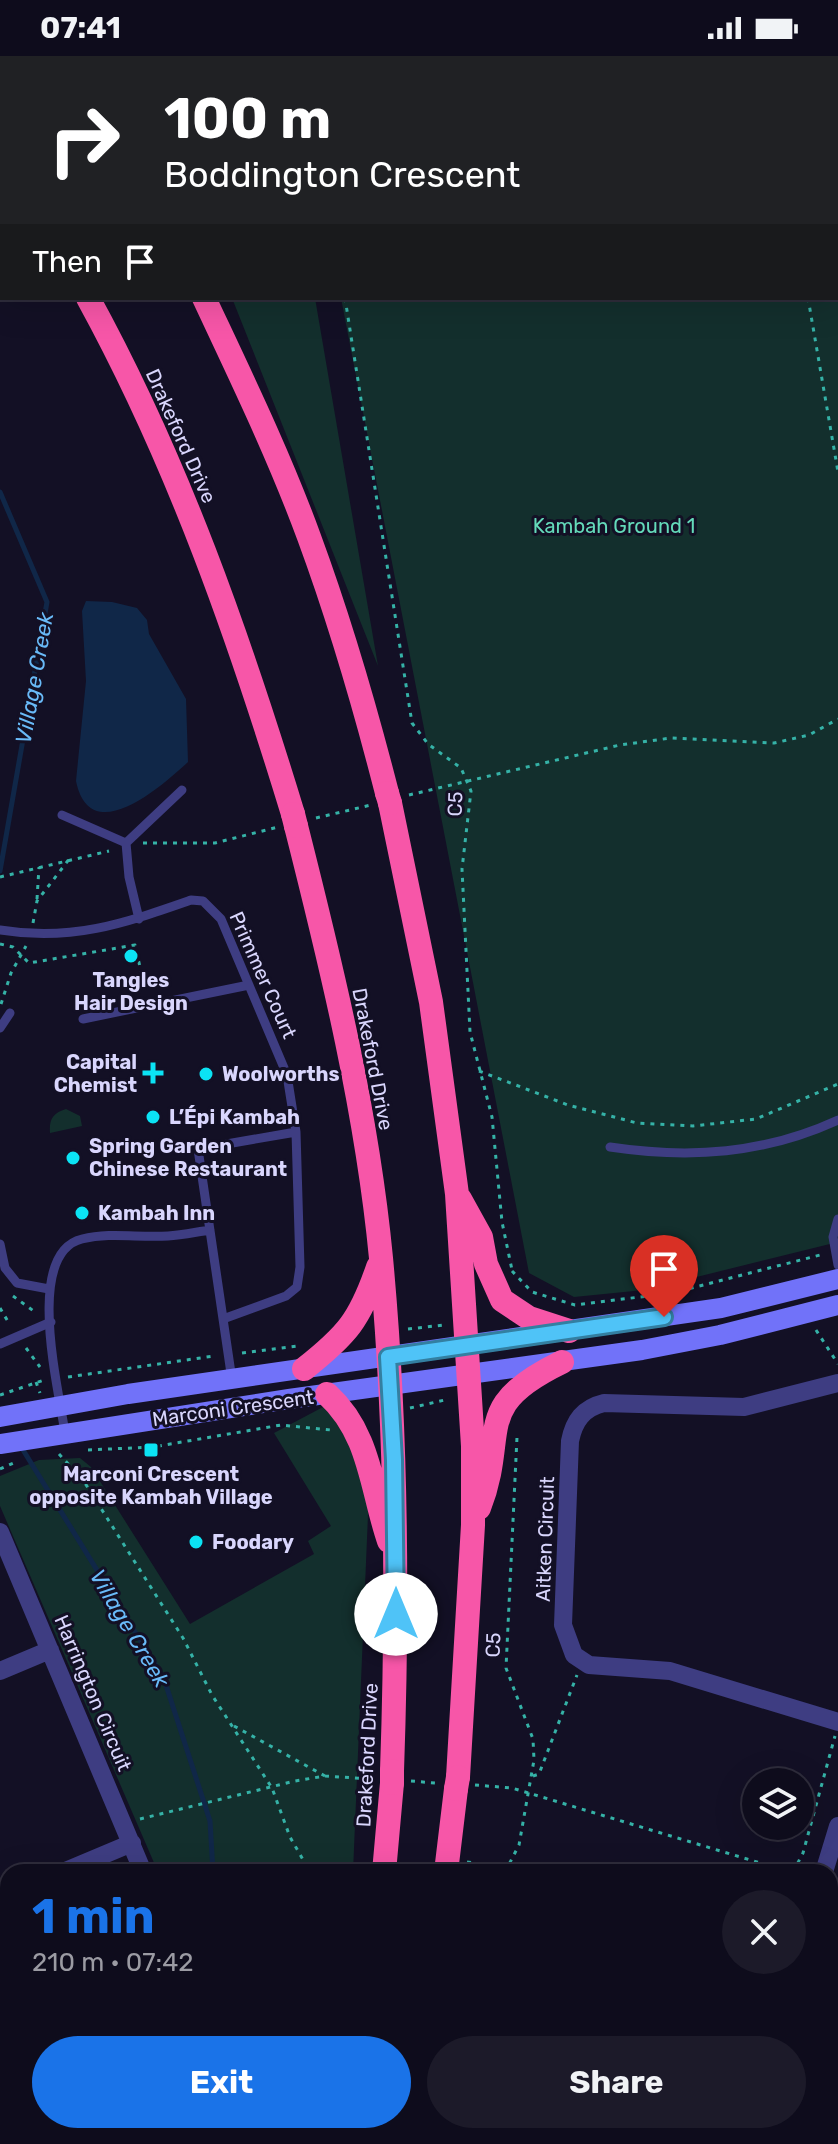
<!DOCTYPE html>
<html lang="en">
<head>
<meta charset="utf-8">
<style>
	:root { --surface:#0e0c1c; --page:#1c1a29; --text:#f1f3f6; --muted:#9b9ba3; --line:#2e2c3b; --accent:#1a73e8 }
	body { margin:0; font-family:Rubik,sans-serif; background:var(--page); color:var(--text); height:100vh; display:flex; flex-direction:column; font-size:30px; white-space:nowrap }
	* { box-sizing:border-box; margin:0 }
	p { font-size:26px; color:var(--muted) }
	.icon { flex:none; width:44px; height:44px; fill:none; stroke:currentColor; stroke-width:2; stroke-linecap:round; stroke-linejoin:round }
	.map { position:relative; flex:1; overflow:hidden }
	.panel { position:absolute; left:0px; top:1808px; width:838px; height:280px; display:flex; flex-direction:column; background:var(--surface); border-radius:24px 24px 0 0; box-shadow:0 8px 32px #0002,0 0 0 2px var(--line) }
	.panel>* { flex:none }
	.hud { position:absolute; left:0px; top:0px; width:838px; height:244px; box-shadow:0 8px 32px #0002,0 0 0 2px var(--line); background:#202124; color:#fff; overflow:hidden }
	.controls { position:absolute; left:742px; top:1712px; display:grid; gap:16px }
	.controls a { display:grid; place-items:center; width:72px; height:72px; border-radius:50%; background:var(--surface); box-shadow:0 8px 32px #0002,0 0 0 2px var(--line); font-size:40px }
	.pin { position:absolute; display:grid; place-items:center; width:68px; height:68px; color:#fff; margin:-82px -34px; border-radius:50% 50% 50% 0; rotate:-45deg; box-shadow:0 0 8px #0007 }
	.pin .icon { rotate:45deg }
	.me { position:absolute; width:88px; margin:-44px; rotate:0deg; stroke-linejoin:round; filter:drop-shadow(0 0 6px #0008) }
	.turn { display:flex; align-items:center; gap:28px; height:168px; padding:0 32px; font-size:36px }
	.turn .icon { width:104px; height:104px; stroke-width:2.5 }
	.turn b { display:block; font-size:56px; line-height:68px }
	.then { display:flex; align-items:center; height:76px; padding:0 32px; background:#0003; gap:16px; font-size:30px }
	.round { display:grid; place-items:center; flex:none; width:84px; height:84px; border-radius:42px; background:var(--page) }
	.headline { display:flex; align-items:center; justify-content:space-between; height:136px; padding:0 32px }
	h1 { font-size:48px; font-weight:700; line-height:60px; color:var(--accent) }
	.button { display:flex; gap:16px; margin-top:auto; padding:16px 32px }
	.button a { flex:1; height:92px; border-radius:48px; background:var(--accent); color:#fff; font-size:32px; font-weight:700; line-height:92px; text-align:center }
	.button a+a { background:var(--page); color:var(--text) }
	.status { display:flex; justify-content:space-between; align-items:center; height:56px; padding:0 40px; background:var(--surface); direction:ltr }
	.status svg { height:22px; fill:currentColor }
	.map>svg:first-child { display:block }
</style>
</head>
<body>
<div class="status"><b>07:41</b><svg viewBox="0 0 49 12"><path d="M0 12V9h3v3zM5 12V6h3v6zM10 12V3h3v9zM15 12V0h3v12zM26 1h20v11H26zM47 4h2v5h-2z"/></svg></div>
<div class="map">
<svg width="838" height="2088" viewBox="0 0 838 2088">
	<rect width="100%" height="100%" fill="#131025"/>
	<path fill="#132f2d" d="M83,0H330L334,2H84Z
		M838,0V1186L644,1234L574,1241L529,1217L341,242H836V2H828Z
		M232,242H315L378,610Z
		M66,1053L80,1060L82,1070L50,1077C49,1063 53,1057 66,1053Z
		M325,1350L338,1359L369,1435L353,1816H158L0,1450V1420L39,1404L80,1402L91,1411L190,1568L314,1498L308,1485L331,1470L274,1377Z
		M176,2080H316L315,2088H176Z"/>
	<path fill="#102748" d="M86,545L112,546L137,552L147,564L149,578L186,643L188,706C162,730 90,794 76,725L86,625L82,555Z"/>
	<g fill="none" stroke-linecap="round" stroke-linejoin="round">
		<path stroke="#102748" stroke-width="5" d="M0,436L47,546L0,815
			M20,1389L164,1623L210,1765L213,1816
			M227,2088L228,2080"/>
		<path stroke="#35b2a7" stroke-width="3" stroke-dasharray="4 6" stroke-linecap="butt" d="M248,0L250,2
			M280,0L285,2
			M392,0L402,2
			M615,0H630
			M789,0L790,2
			M723,2L728,0
			M836,59H838
			M345,242L412,667L428,688L461,712L471,735L462,813L470,976L492,1061L502,1166L512,1214
			M808,242L838,416
			M409,739L620,689L671,682L774,687L809,679L838,663
			M316,762L371,749
			M143,787H215L278,771
			M0,821L109,795
			M37,843L39,811
			M33,867L37,845L70,802
			M0,888L13,891L29,907L135,889L145,933
			M1,948L11,917L26,890
			M479,1015L568,1049L637,1067L693,1070L756,1063L838,1028
			M512,1215L532,1236L575,1249L672,1237L824,1198
			M13,1240L35,1256
			M0,1252L10,1269
			M408,1273L444,1269
			M816,1274L838,1308
			M26,1292L40,1311
			M242,1297L298,1290
			M68,1321L214,1300
			M36,1326L40,1337
			M0,1339L44,1324
			M410,1352L449,1343
			M88,1394L153,1391L281,1369L331,1374
			M59,1398L83,1424L183,1582L212,1639L272,1732L290,1781L310,1816
			M0,1413L18,1405
			M234,1670L325,1720
			M533,1720L539,1718L577,1619
			M411,1725L435,1727
			M475,1729L512,1732L790,1816
			M140,1763L295,1725L325,1720L371,1723
			M467,1806L488,1809L497,1816
			M505,1816L519,1789L534,1704L533,1683L506,1612L517,1381
			M793,1816L803,1797L835,1680
			M437,2088L438,2080
			M712,2088L714,2080"/>
		<path stroke="#3e3d82" stroke-width="9" d="M62,759L126,787
			M126,787L129,821L139,863
			M126,787L182,734
			M0,874C72,886 125,867 191,844L203,845L221,863L287,1019L296,1076L300,1211L297,1231L286,1240L223,1263
			M83,963L249,929
			M0,972L10,957
			M610,1091C690,1103 764,1098 838,1064
			M838,1163L833,1181L838,1209
			M0,1188L5,1212L17,1227L49,1233
			M0,1288L51,1266
			M232,1324L198,1093L296,1076
			M65,1377C59,1334 24,1197 82,1183C111,1176 138,1182 168,1180C182,1179 196,1176 210,1174"/>
		<path stroke="#3e3d82" stroke-width="18" d="M357,0L364,2
			M599,0V2
			M660,2L667,0
			M838,1327L744,1351L604,1347C583,1352 574,1365 570,1385L563,1569L574,1599L589,1609L670,1615L838,1666
			M0,1476L143,1816
			M0,1615L50,1594
			M63,1816L132,1787
			M824,1816L838,1770
			M0,1843L8,1839
			M830,1943L838,1946
			M0,2056H8
			M161,2080V2088
			M488,2088L489,2080
			M742,2088L745,2080"/>
		<path stroke="#7172f9" stroke-width="20" d="M0,1361L128,1338L721,1252L838,1223
			M0,1388L289,1343L642,1294L720,1279L838,1249"/>
		<path stroke="#f756a8" stroke-width="24" d="M57,0L58,2
			M0,92L2,95
			M88,242C178,406 239,581 293,758
			M204,242C241,321 279,399 309,481C340,565 365,651 387,737
			M390,747L431,946L457,1138L473,1390V1469L458,1721
			M296,770C332,912 367,1056 381,1202C397,1373 398,1544 392,1715
			M460,1143L481,1181L486,1208L502,1244L529,1262L569,1275
			M304,1313C347,1279 360,1264 378,1211
			M327,1338C371,1378 371,1433 389,1485
			M479,1452C509,1375 469,1351 562,1306
			M384,1816L392,1727
			M446,1816L456,1733
			M345,2088L346,2080
			M401,2088L402,2080"/>
		<path stroke="#f756a8" stroke-width="24" d="M387,737L390,747
			M293,758L296,770
			M392,1727V1715
			M456,1733L458,1721"/>
	</g>
	<g fill="none" stroke-linecap="round" stroke-linejoin="round">
		<defs>
			<path id="route" d="M396,1558L394,1404L388,1301L664,1261"/>
		</defs>
		<use href="#route" stroke="#337fa1" stroke-width="20"/>
		<use href="#route" stroke="#4fc3f7" stroke-width="14"/>
	</g>
	<g fill="#0be3f4" stroke="#131025" stroke-width="3">
		<circle cx="131" cy="900" r="8"/>
		<path d="M149 1005h8v8h8v8h-8v8h-8v-8h-8v-8h8z"/>
		<circle cx="206" cy="1018" r="8"/>
		<circle cx="153" cy="1061" r="8"/>
		<circle cx="73" cy="1102" r="8"/>
		<circle cx="82" cy="1157" r="8"/>
		<rect x="143" y="1386" width="16" height="16" rx="4"/>
		<circle cx="196" cy="1486" r="8"/>
	</g>
	<g text-anchor="middle" stroke-width="6" stroke-linejoin="round" paint-order="stroke">
		<g font-size="20" fill="#d9d6fd" stroke="#131025">
			<text transform="translate(181 380) rotate(66)" y="7">Drakeford Drive</text>
			<text transform="translate(455 748) rotate(-88)" y="7">C5</text>
			<text transform="translate(263 919) rotate(66)" y="7">Primmer Court</text>
			<text transform="translate(373 1003) rotate(79)" y="7">Drakeford Drive</text>
			<text transform="translate(233 1352) rotate(-8)" y="7">Marconi Crescent</text>
			<text transform="translate(545 1483) rotate(-88)" y="7">Aitken Circuit</text>
			<text transform="translate(493 1589) rotate(-88)" y="7">C5</text>
			<text transform="translate(93 1637) rotate(67)" y="7">Harrington Circuit</text>
			<text transform="translate(367 1699) rotate(-87)" y="7">Drakeford Drive</text>
		</g>
		<g font-size="20" fill="#64daba" stroke="#131025">
			<text x="614" y="477">Kambah Ground 1</text>
		</g>
		<g font-size="20" font-weight="bold" fill="#d9d6fd" stroke="#131025" text-anchor="start">
			<text x="131" y="931" text-anchor="middle">Tangles<tspan x="131" dy="23">Hair Design</tspan></text>
			<text x="137" y="1013" text-anchor="end">Capital<tspan x="137" dy="23">Chemist</tspan></text>
			<text x="222" y="1025">Woolworths</text>
			<text x="169" y="1068">L’Épi Kambah</text>
			<text x="89" y="1097">Spring Garden<tspan x="89" dy="23">Chinese Restaurant</tspan></text>
			<text x="98" y="1164">Kambah Inn</text>
			<text x="151" y="1425" text-anchor="middle">Marconi Crescent<tspan x="151" dy="23">opposite Kambah Village</tspan></text>
			<text x="212" y="1493">Foodary</text>
		</g>
		<g font-size="22" font-style="italic" fill="#69baf8" stroke="#131025">
			<text transform="translate(34 622) rotate(-80)" y="8">Village Creek</text>
			<text transform="translate(130 1572) rotate(59)" y="8">Village Creek</text>
		</g>
	</g>
</svg>
<div class="controls">
<a><svg class="icon" aria-label="layers" viewBox="0 0 24 24"><path d="M12 4l9 5-9 5-9-5zM3 14l9 5 9-5"/></svg></a>
</div>
<div class="pin" style="left:664px;top:1261px;background:#d93025"><svg class="icon" aria-label="arrive" viewBox="0 0 24 24"><path d="M6 21V4h12l-3 4 3 4H6"/></svg></div>
<svg class="me" style="left:396px;top:1558px" viewBox="-20 -20 40 40"><circle r="19" fill="#fff"/><path d="M0-13L10 11 0 6-10 11z" fill="#4fc3f7"/></svg>
<div class="hud">
<div class="turn"><svg class="icon" aria-label="right" viewBox="0 0 24 24"><path d="M7 20v-9h11M14 6l5 5-5 5"/></svg><div><b>100 m</b>Boddington Crescent</div></div>
<div class="then">Then<svg class="icon" aria-label="arrive" viewBox="0 0 24 24"><path d="M6 21V4h12l-3 4 3 4H6"/></svg></div>
</div>
<section class="panel">
<div class="headline"><div><h1>1 min</h1><p>210 m · 07:42</p></div><a class="round"><svg class="icon" aria-label="close" viewBox="0 0 24 24"><path d="M6 6l12 12M18 6L6 18"/></svg></a></div>
<div class="button"><a>Exit</a><a>Share</a></div>
</section>
</div>
</body>
</html>
